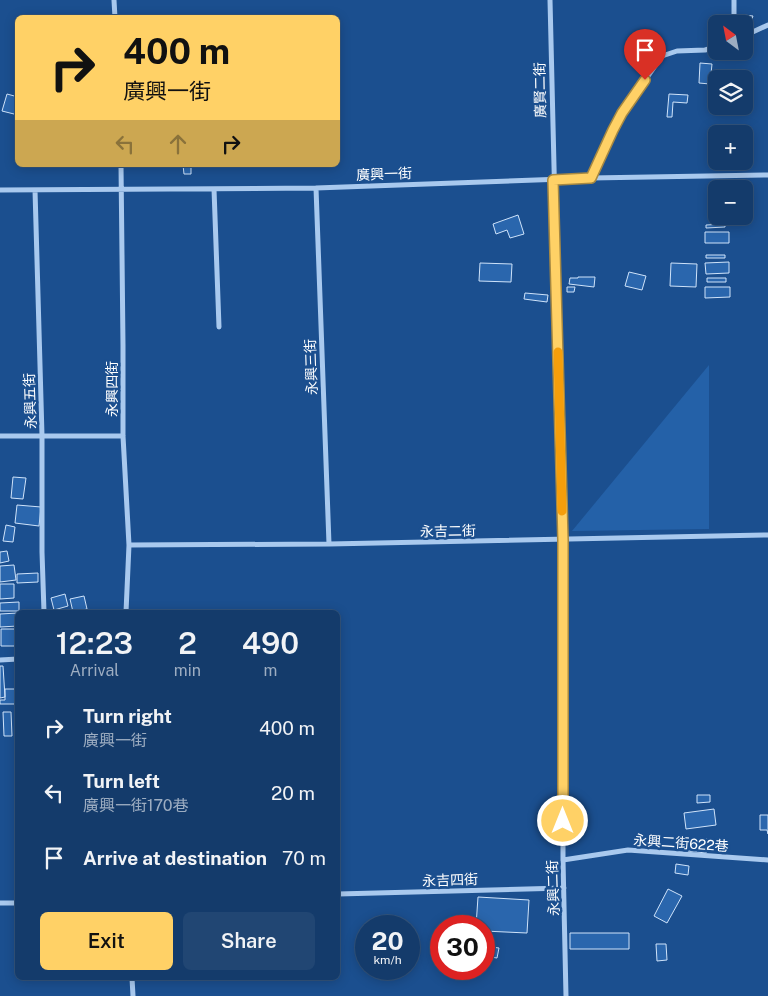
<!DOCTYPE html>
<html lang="en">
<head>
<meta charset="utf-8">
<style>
	:root { --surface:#143b6b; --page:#214673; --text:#f1f3f6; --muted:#9dadc1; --line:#33557e; --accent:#ffd166 }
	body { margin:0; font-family:"Public Sans","Noto Sans TC",sans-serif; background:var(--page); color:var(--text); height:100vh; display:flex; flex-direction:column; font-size:19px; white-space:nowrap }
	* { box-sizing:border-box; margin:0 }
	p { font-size:16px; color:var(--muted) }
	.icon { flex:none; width:28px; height:28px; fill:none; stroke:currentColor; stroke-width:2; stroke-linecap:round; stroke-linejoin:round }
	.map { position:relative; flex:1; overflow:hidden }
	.sheet { position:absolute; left:15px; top:610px; width:325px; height:370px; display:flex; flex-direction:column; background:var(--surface); border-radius:8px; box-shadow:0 2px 12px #0003,0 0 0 1px var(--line) }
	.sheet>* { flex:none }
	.hud { position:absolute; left:15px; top:15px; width:325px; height:152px; border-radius:8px; box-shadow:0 2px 12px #0003,0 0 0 1px var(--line); background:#ffd166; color:#111; overflow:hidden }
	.needle { width:32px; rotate:328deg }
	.buttons { position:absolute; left:708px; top:15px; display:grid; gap:10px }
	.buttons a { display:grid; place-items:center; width:45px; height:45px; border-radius:8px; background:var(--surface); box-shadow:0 2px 12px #0003,0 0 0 1px var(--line); font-size:25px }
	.speed { position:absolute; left:355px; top:915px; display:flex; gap:10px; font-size:25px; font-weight:700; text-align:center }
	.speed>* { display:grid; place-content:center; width:65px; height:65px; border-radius:50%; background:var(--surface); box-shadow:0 2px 12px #0003,0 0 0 1px var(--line); line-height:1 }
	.speed small { font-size:12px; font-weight:400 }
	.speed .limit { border:8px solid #d22; background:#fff; color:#111 }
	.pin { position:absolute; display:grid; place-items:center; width:42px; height:42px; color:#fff; margin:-51px -21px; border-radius:50% 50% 50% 0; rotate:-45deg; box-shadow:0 0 5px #0007 }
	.pin .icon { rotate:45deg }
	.me { position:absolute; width:55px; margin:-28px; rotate:0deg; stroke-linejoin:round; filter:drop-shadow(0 0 4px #0008) }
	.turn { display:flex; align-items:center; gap:18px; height:105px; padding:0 25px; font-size:22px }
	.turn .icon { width:65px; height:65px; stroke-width:2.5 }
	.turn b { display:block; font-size:35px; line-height:42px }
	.lanes { display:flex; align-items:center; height:48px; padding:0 25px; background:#0003; justify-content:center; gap:25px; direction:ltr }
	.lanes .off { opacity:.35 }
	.eta { display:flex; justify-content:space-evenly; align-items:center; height:85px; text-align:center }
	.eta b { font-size:30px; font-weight:600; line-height:35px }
	.button { display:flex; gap:10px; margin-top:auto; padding:10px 25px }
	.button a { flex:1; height:58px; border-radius:8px; background:var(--accent); color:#111; font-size:20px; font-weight:600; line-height:58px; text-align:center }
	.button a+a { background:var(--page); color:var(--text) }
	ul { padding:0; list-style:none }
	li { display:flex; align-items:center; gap:15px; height:65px; padding:0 25px }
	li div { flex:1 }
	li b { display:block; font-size:19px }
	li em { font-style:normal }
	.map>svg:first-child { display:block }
</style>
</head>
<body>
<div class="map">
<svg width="768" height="996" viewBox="0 0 768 996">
	<rect width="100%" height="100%" fill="#1b4f8f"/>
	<path fill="#2461a8" d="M709,365V529L572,531Z"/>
	<path fill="#2a66ad" stroke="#cfe3fa" d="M743,15L753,16L751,21L743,19Z
		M700,63L712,64L710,84L699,83Z
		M7,94L18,97V115L2,111Z
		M669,94L688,95L687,103L673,102L672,117H667Z
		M183,165H191V174H184Z
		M716,205V216L709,217L708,206Z
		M518,215L524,234L510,238L507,230L496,234L493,224Z
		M725,224V227L706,228V225Z
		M705,232H729V243H705Z
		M706,255H725V258H706Z
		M729,262V273L706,274L705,263Z
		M480,263L512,264L511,282L479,281Z
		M671,263L697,264L696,287L670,286Z
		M629,272L646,276L642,290L625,286Z
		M578,277H595L594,287L569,284L570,278H578Z
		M707,278H726V282H707Z
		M567,287H575L574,292H567Z
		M705,287H730V297L705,298Z
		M525,293L548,295L547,302L524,299Z
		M13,477L26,478L23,499L11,498Z
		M17,505L41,507L39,526L15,523Z
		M6,525L15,527L13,542L3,541Z
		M7,551L9,561L0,563V552Z
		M14,565L16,580L0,582V566Z
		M38,573V582L17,583V574Z
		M0,584H14V598L0,599Z
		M65,594L68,606L54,610L51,598Z
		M84,596L87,609L73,612L70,599Z
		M19,602V611H0V603Z
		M18,613V626L0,627V614Z
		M1,629H18V646H1Z
		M0,666H3L5,697L0,698Z
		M5,689H18V704H0V700H5Z
		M3,712H11L12,736H4Z
		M697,795H710V802L697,803Z
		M714,809L716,825L686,829L684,813Z
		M760,815H768V834L767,830H760Z
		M700,838L708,839L706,853L688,851L690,839L699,840Z
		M676,864L689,866L688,875L675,873Z
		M668,889L682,896L667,923L654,916Z
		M478,897L529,900L527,933L484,931V926H476Z
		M570,933H629V949H570Z
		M656,944H666L667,960L657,961Z
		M485,946L499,948L497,958L484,956Z"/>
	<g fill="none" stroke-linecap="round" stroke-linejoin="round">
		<path stroke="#a9c9ee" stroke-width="5" d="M114,0L115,18
			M550,0L563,540V860L566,996
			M734,24V0
			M744,36L768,25
			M121,165L123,345V436L129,545L126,612
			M591,178L622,113L662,56L677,51L705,50L716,47
			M316,188L329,544
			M214,189L219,327
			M0,190L316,188L591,178L768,175
			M35,190L42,435V552L44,612
			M0,436H123
			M129,545L329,544L768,535
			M0,660L18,659
			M563,860L628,850L768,860
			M338,894L564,888
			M0,903H18
			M132,978L133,996"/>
	</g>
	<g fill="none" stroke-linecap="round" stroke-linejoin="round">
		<defs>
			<path id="route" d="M563,821V540L553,180L591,178L613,130L622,113L645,80"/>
		</defs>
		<use href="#route" stroke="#a68842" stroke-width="12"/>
		<use href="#route" stroke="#ffd166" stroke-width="9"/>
		<path stroke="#f59e0b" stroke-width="9" d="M558,352L562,511"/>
	</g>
	<g text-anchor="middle" stroke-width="5" stroke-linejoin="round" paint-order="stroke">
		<g font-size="14" fill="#fff" stroke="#1b4f8f">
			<text transform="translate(540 90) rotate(-91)" y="5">廣賢二街</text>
			<text transform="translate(384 174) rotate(-2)" y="5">廣興一街</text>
			<text transform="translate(311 367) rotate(-92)" y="5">永興三街</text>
			<text transform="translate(112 389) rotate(-90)" y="5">永興四街</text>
			<text transform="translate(30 401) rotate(-92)" y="5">永興五街</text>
			<text transform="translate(448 531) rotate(-1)" y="5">永吉二街</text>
			<text transform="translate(681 843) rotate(4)" y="5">永興二街622巷</text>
			<text transform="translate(450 880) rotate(-2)" y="5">永吉四街</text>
			<text transform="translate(553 888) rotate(-92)" y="5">永興二街</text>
		</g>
	</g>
</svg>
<div class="buttons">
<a><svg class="needle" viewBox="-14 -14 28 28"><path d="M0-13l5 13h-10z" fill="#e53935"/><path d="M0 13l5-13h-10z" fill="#9dadc1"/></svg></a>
<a><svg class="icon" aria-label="layers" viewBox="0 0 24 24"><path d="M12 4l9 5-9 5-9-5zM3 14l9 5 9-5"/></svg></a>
<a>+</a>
<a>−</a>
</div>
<div class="speed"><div>20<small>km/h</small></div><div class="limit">30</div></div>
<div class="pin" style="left:645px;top:80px;background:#d93025"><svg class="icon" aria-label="arrive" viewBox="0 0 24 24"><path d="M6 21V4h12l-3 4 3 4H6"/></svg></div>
<svg class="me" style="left:563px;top:821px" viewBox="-20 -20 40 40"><circle r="17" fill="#ffd166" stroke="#fff" stroke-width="3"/><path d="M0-11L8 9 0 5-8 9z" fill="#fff"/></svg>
<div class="hud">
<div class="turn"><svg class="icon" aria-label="right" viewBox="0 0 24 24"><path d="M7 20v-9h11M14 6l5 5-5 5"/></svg><div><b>400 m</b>廣興一街</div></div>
<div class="lanes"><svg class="icon off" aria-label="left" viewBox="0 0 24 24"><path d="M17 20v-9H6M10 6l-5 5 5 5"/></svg><svg class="icon off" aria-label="ahead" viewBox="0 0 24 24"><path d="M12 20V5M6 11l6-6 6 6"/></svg><svg class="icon" aria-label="right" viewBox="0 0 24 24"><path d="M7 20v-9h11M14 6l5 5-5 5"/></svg></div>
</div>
<section class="sheet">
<div class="eta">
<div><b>12:23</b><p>Arrival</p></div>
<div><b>2</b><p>min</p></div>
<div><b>490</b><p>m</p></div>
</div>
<ul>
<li><svg class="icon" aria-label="right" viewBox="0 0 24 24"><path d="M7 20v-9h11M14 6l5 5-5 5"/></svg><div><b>Turn right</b><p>廣興一街</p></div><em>400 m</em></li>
<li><svg class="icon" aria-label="left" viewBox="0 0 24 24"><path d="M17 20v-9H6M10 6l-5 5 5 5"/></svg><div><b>Turn left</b><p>廣興一街170巷</p></div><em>20 m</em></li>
<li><svg class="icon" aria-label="arrive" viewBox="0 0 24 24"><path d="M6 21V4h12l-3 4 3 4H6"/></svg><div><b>Arrive at destination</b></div><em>70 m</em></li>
</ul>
<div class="button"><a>Exit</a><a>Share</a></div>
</section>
</div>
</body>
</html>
